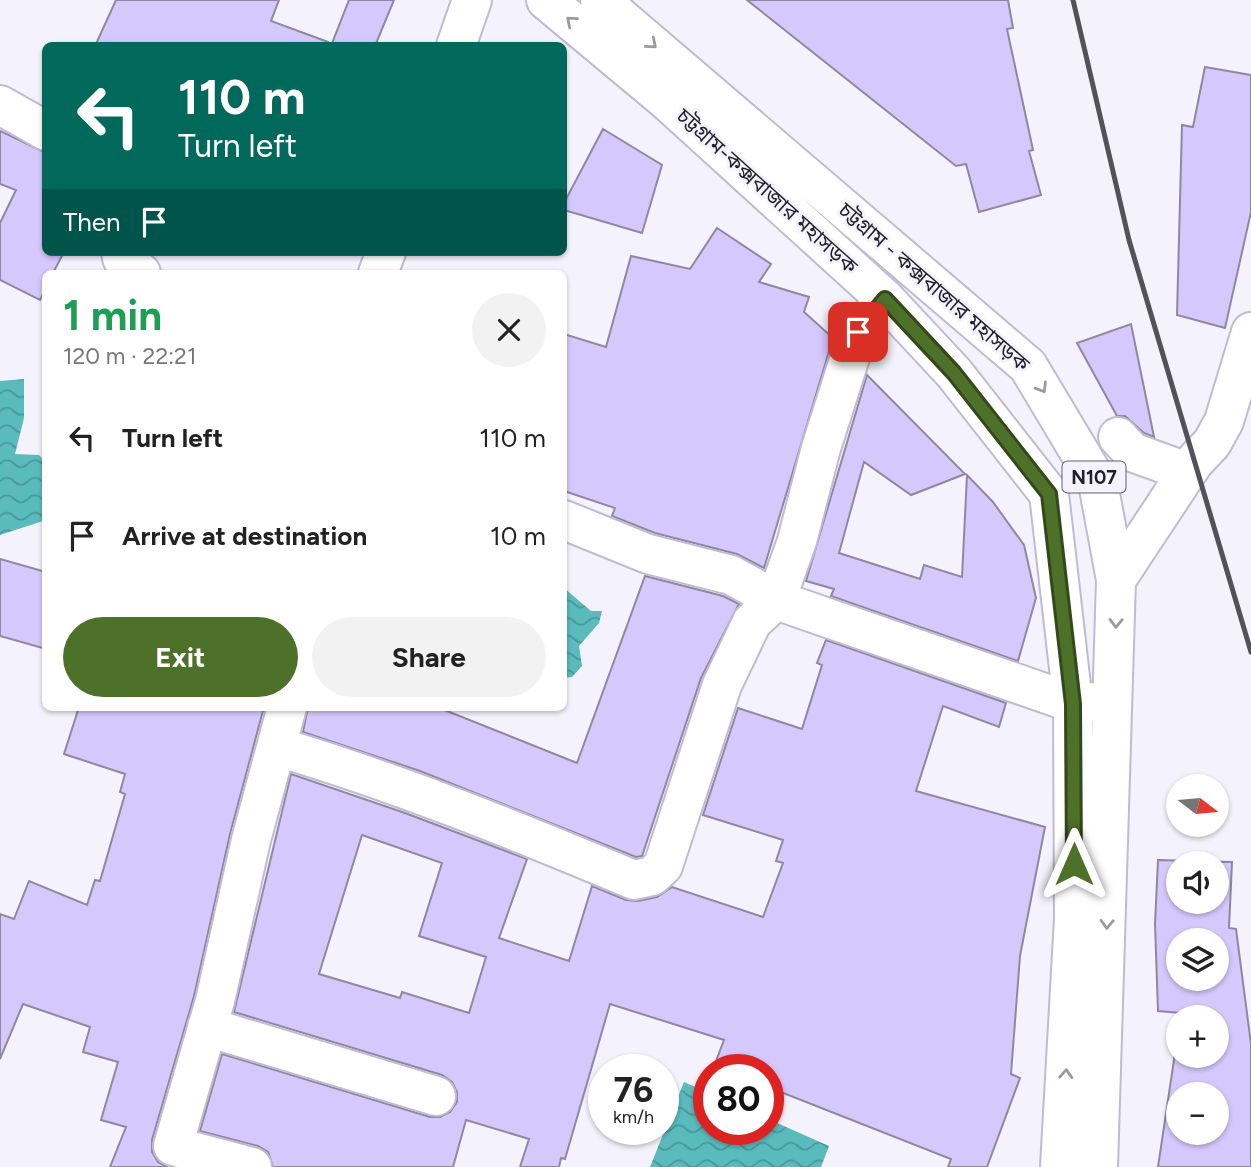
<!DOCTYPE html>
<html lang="en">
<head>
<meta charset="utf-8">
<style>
	:root { --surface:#fff; --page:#f2f2f2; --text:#222; --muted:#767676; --accent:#4e7129 }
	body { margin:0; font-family:Figtree,"Noto Sans Bengali",sans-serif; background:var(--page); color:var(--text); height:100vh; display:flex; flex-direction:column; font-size:26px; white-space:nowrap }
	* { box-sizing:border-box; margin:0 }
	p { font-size:23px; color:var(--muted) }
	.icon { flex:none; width:38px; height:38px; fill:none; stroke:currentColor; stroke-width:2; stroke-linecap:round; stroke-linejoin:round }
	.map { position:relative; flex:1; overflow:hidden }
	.sheet { position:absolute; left:42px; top:270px; width:525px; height:441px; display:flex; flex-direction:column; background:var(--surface); border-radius:10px; box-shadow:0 2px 5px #0004 }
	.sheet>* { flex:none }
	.banner { position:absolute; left:42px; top:42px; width:525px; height:214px; border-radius:10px; box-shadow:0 2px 5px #0004; background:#00695c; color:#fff; overflow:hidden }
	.needle { width:46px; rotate:106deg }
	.fabs { position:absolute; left:1166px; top:774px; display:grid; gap:14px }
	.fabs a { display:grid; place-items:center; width:63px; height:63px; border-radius:50%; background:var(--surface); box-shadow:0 2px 5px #0004; font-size:35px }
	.speed { position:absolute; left:588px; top:1054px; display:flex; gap:14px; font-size:35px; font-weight:700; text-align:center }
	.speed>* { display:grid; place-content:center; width:91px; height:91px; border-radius:50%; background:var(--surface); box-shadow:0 2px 5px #0004; line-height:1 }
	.speed small { font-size:18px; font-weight:400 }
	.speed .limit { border:10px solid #d22; background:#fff; color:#111 }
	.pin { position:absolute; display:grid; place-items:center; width:60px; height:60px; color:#fff; margin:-30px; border-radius:14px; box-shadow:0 4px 10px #0006 }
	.me { position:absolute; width:77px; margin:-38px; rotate:0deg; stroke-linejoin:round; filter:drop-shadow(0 0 5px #0008) }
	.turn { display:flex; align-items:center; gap:24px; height:147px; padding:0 21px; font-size:32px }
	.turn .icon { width:91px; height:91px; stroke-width:2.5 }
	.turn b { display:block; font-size:49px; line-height:60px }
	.then { display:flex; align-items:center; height:66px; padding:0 21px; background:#0003; gap:14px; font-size:26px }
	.round { display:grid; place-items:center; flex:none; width:74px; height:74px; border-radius:37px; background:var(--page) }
	.head { display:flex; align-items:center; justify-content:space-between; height:119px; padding:0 21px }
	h1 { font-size:42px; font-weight:700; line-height:52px; color:#1e9e55 }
	.cta { display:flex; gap:14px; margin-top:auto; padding:14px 21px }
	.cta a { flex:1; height:80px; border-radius:42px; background:var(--accent); color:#fff; font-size:28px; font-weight:700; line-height:80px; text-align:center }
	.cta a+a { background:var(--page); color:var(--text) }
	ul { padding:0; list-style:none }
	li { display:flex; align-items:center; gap:21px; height:98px; padding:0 21px }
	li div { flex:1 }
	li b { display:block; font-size:26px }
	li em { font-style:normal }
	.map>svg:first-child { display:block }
</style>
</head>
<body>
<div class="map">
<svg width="1251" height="1167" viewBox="0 0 1251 1167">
	<defs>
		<pattern id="water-waves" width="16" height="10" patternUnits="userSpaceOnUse" patternTransform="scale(1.75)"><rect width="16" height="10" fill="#5abbbd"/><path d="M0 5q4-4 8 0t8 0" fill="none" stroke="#4a979a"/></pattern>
	</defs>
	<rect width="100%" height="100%" fill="#f4f2fc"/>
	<path fill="url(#water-waves)" d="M24,379V418L15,454L39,455L45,461V517L43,521L0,535V381Z
		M564,588L591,611H602L599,623L579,646L582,666L572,677L564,678Z
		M684,1082L709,1093V1129H768V1119L829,1146L821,1167H650Z"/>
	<path fill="#d5c8fd" stroke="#8e899f" stroke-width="2" fill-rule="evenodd" d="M116,0H279L271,21L328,42L327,46H95Z
		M349,0H394L375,46H331Z
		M747,0H1008L1013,28L1007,29L1033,150L1029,151L1041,195L979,212L966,164L956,166Z
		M1205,67L1251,75V212L1225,328L1177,315L1182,125L1193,127Z
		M603,129L662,165L642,233L564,210V203Z
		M0,131L46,153V252H64L53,273H46V288L40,300L0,280V223L16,190L0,184Z
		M717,228L771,264L759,282L809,297L804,312L833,338L764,568L737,554L655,533L612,516L615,508L564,491V334L606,347L631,256L690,269Z
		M1131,324L1154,437L1144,433L1125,416H1117L1077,343Z
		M867,375L965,474L911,495L864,462L839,553L920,579L924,565L962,577L967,475L993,502L1024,545L1036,598L1018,661L831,596L834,589L806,581Z
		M0,559L46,572V649L0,636Z
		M645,576L723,596L739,604L701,678L642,856L636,857L420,771L303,732L308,707H437L577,763Z
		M826,640L1006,703L999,727L943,706L916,791L1045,827L1020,956L1011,1074L1020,1078L987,1167H948L951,1159L768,1087V1069H713L724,1040L610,1004L565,1159L561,1158L559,1167H520L529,1139L466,1120L453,1167H273L268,1152L258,1146L200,1131L222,1054L430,1117H440L450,1112L457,1102V1092L452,1082L442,1075L234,1012L291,774L405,813L527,859L499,938L569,961L592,886L626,900L638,901L657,897L672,887L763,917L783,863L776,861L783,840L703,815L738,708L802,729L822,665L817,663ZM362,835L442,863L419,936L486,957L469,1013L402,992L400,998L319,974Z
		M79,707H264L230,834L194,996L152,1140V1152L158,1162L167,1167H110L126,1127L101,1120L118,1062L83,1052L90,1027L23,1004L0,1059V914L14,919L29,881L87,905L95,880L100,881L125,794L120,792L125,774L64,754Z
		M1158,860L1232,862L1229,928L1236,929L1251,1044V1167H1158L1178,1033V1055H1216V1017H1180L1181,1013L1158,1011L1155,924ZM1178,863H1216V901H1178ZM1178,940H1216V978H1178ZM1178,1094H1216V1132H1178Z"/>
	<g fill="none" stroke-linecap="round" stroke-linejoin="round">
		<defs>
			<path id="minor" d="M456,46L472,0
				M0,105L46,131
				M121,252L122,258L141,273
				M378,273L386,252
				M1118,437L1132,452L1187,472
				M564,520L648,554L731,575L776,600L1073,703L1102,702
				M1116,580L1194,462L1212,443L1224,421L1251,332
				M278,747C399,783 517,831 634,880L652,876L663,866L722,685L752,622L776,600L797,541L821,448L858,332L885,299
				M207,1027L436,1096
				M252,1167L173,1146L215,1001L251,840L287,707"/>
			<path id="highway" d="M546,0L666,100L885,299L954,373L1049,494L1073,703L1074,918L1060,1167
				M600,0L1028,366L1098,483L1116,580L1098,1167"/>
		</defs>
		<use href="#minor" stroke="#c0bbd2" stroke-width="42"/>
		<use href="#highway" stroke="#c0bbd2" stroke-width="42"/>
		<use href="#minor" stroke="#fff" stroke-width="38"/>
		<use href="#highway" stroke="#fff" stroke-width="38"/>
		<path stroke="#535159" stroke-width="5" d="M1073,0L1129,240L1251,652"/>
	</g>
	<defs><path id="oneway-chevron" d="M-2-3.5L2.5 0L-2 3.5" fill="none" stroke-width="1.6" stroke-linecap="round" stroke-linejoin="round" transform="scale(1.75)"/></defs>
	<g stroke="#9b9a9e">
		<use href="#oneway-chevron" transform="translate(571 21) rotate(-140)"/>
		<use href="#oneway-chevron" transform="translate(652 44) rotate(40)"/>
		<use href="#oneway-chevron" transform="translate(1042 388) rotate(59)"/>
		<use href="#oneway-chevron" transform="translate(1116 623) rotate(91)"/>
		<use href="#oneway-chevron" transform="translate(1107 924) rotate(92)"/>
		<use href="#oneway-chevron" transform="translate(1066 1074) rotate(-87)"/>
	</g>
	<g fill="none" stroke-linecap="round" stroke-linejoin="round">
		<defs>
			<path id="route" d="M858,332L885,299L954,373L1049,494L1073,704L1074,864"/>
		</defs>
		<use href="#route" stroke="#33491b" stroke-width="18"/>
		<use href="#route" stroke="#4e7129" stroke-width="12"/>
	</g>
	<g text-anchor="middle" stroke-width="6" stroke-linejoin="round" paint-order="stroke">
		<rect fill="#f4f2fc" stroke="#605e67" stroke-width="2" x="1062.5" y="461.5" width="63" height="31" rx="5"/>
		<g font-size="19" font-weight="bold" fill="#211f27">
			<text x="1094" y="484">N107</text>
		</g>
		<g font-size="21" fill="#211f27" stroke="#f4f2fc">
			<text transform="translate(767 191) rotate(42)" y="7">চট্টগ্রাম-কক্সবাজার মহাসড়ক</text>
			<text transform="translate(934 287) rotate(41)" y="7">চট্টগ্রাম - কক্সবাজার মহাসড়ক</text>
		</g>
	</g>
</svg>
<div class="fabs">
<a><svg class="needle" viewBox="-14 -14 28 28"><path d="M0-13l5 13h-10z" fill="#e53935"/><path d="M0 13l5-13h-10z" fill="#767676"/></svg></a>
<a><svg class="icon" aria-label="sound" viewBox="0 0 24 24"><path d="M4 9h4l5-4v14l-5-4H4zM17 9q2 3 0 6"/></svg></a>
<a><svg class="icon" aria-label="layers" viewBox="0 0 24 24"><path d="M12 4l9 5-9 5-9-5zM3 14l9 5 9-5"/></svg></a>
<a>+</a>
<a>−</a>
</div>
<div class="speed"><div>76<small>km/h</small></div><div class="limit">80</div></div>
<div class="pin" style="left:858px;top:332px;background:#d93025"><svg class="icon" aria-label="arrive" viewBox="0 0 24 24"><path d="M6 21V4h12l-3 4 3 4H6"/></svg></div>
<svg class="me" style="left:1074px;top:864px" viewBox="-20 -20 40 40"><path d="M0-17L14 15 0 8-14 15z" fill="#4e7129" stroke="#fff" stroke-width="4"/></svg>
<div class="banner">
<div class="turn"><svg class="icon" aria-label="left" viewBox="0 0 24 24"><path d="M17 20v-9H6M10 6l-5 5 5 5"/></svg><div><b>110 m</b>Turn left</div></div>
<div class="then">Then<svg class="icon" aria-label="arrive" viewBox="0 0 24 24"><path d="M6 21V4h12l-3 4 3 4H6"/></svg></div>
</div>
<section class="sheet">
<div class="head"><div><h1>1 min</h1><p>120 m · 22:21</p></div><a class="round"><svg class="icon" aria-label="close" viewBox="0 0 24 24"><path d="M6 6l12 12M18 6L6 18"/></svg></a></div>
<ul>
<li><svg class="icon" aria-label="left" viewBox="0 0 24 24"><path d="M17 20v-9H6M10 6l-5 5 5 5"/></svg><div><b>Turn left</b></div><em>110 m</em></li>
<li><svg class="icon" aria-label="arrive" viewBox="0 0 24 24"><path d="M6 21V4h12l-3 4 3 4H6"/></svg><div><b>Arrive at destination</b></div><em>10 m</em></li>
</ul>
<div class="cta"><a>Exit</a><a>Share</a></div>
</section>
</div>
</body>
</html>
